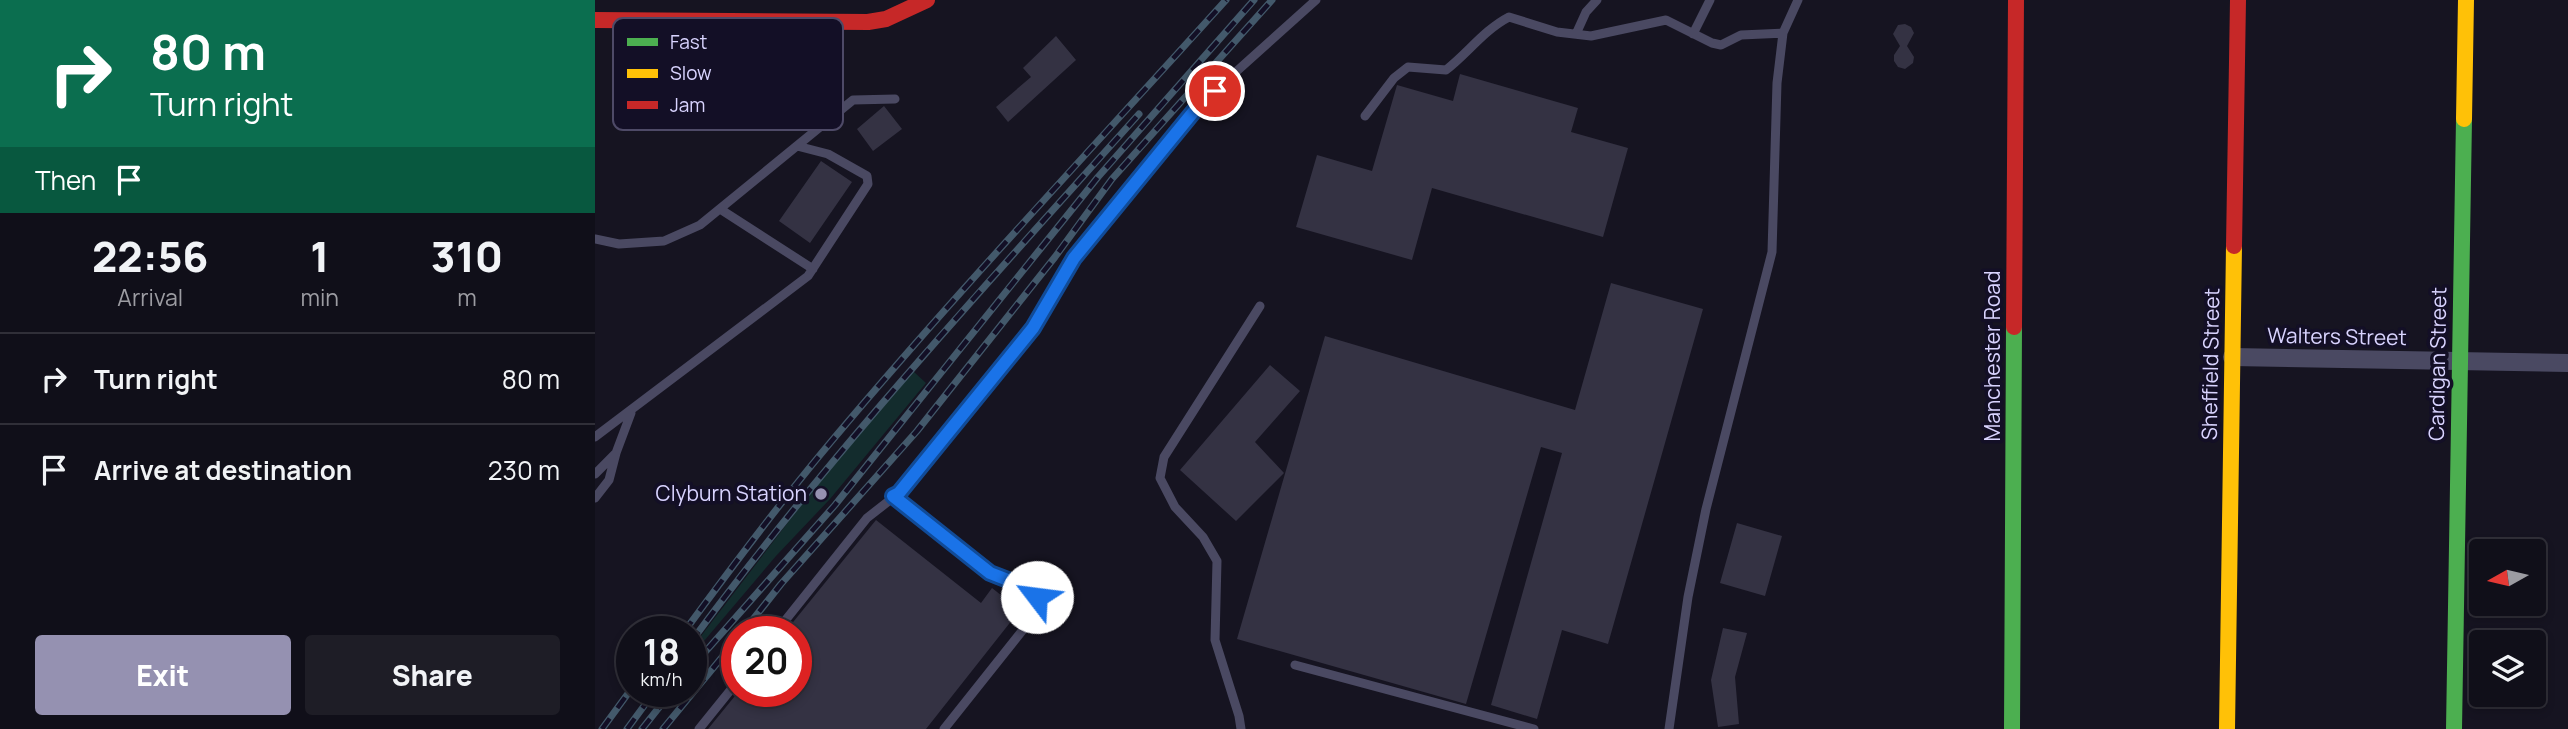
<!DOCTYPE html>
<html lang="en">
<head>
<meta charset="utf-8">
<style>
	:root { --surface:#100f19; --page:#1e1d26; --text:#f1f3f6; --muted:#9c9ca2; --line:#302f38; --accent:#9591b1 }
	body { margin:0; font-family:Manrope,sans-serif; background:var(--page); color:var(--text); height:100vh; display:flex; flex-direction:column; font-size:26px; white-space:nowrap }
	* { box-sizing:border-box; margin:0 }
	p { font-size:23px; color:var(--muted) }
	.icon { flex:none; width:38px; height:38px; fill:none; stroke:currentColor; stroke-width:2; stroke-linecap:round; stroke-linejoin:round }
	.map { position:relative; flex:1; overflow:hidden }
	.panel { display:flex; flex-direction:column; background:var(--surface); width:595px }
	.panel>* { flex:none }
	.guide { background:#0b6e4f; color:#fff; overflow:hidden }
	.needle { width:46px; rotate:262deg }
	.buttons { position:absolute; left:1874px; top:539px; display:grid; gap:14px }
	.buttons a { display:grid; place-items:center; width:77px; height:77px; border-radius:7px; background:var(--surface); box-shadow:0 4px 10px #0003,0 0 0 2px var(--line); font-size:35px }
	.speed { position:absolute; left:21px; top:616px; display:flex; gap:14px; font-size:35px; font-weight:700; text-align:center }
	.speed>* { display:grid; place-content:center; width:91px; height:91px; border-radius:50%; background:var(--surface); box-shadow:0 4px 10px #0003,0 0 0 2px var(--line); line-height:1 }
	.speed small { font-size:18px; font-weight:400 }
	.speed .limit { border:10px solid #d22; background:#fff; color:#111 }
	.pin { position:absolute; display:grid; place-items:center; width:60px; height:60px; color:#fff; margin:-30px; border:4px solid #fff; border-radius:50%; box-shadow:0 2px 7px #0007 }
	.me { position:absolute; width:77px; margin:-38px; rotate:300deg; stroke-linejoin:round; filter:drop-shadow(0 0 5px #0008) }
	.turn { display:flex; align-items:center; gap:24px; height:147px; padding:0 35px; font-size:32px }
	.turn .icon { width:91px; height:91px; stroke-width:2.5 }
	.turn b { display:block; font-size:49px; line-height:60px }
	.then { display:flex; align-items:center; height:66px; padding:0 35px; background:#0003; gap:14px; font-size:26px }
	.eta { display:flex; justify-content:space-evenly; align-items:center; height:119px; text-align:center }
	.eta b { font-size:42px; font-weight:800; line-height:49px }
	.primary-button { display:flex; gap:14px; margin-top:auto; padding:14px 35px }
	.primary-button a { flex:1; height:80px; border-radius:7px; background:var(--accent); color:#fff; font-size:28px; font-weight:800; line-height:80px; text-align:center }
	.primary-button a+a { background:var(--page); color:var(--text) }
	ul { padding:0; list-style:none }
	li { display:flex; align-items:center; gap:21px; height:91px; padding:0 35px; border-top:2px solid var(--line) }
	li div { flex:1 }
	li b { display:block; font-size:26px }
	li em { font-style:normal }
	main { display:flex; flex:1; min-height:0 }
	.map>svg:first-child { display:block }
</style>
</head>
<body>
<main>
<section class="panel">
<div class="guide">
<div class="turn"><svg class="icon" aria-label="right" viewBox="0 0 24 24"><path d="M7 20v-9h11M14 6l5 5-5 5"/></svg><div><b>80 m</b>Turn right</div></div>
<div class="then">Then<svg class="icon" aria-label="arrive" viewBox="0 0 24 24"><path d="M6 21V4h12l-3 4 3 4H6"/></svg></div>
</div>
<div class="eta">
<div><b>22:56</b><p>Arrival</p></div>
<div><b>1</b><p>min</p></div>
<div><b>310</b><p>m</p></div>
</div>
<ul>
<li><svg class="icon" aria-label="right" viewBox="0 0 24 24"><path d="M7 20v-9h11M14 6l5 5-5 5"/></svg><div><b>Turn right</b></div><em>80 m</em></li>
<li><svg class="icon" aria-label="arrive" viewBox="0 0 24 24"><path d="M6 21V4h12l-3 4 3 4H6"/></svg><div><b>Arrive at destination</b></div><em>230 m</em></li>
</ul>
<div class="primary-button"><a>Exit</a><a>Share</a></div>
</section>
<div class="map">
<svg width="1973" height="729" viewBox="0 0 1973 729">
	<rect width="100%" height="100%" fill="#161421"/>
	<path fill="#132c2d" d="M318,371L331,383L235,499L181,556L98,654L96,652V649L220,487Z"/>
	<path fill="#343243" d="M1310,24L1316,27L1319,33L1312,46L1319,57L1318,63L1310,69L1303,67L1299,61V55L1305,46L1298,34L1303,25Z
		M461,36L481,60L413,122L401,107L436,77L428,68Z
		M865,74L983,108L976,132L1033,148L1008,237L837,188L817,260L701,227L722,155L777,171L802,85L858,101Z
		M289,106L307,129L278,151L262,129Z
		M226,161L257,182L215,243L184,221Z
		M1016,283L1108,309L1013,644L967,630L942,719L896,705L967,453L946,447L871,704L642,639L730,336L980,410Z
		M675,365L705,391L660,442L689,473L641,521L585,470Z
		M281,520L386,603L397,588L425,610L331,729H113L144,691H201V632H190Z
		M1142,523L1187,536L1170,596L1125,583Z
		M1128,628L1152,633L1140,677L1144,724L1123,727L1116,680Z"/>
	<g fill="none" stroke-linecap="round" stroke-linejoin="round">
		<path stroke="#4a4962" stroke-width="9" d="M981,34L991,12L1002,0
			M1098,34L1115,0
			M770,116L799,78L813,67L851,70C873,53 889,30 914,17L962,32L996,36L1071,20L1117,43L1126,45L1146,35L1188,33
			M125,209L218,269
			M0,239L24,244L69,241L105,225L258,100L300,99
			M0,437L213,276L273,184L272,176L233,154L202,146
			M0,474L20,454
			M298,496L395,573L428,586L442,597L435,621L349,729
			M0,498L14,480L21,453L36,413
			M181,632L272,518L304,493L438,328L479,258L604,105L721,0
			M700,665L939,729
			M104,729L142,682
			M646,729L644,716L620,640L622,561L608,537L580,507L565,478L569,457L665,306
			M1074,729L1093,597L1111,509L1177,252L1182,83L1188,33L1203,0"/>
		<path stroke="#4a4962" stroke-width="18" d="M1637,357L1973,363"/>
		<path stroke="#4caf50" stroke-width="16" d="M1417,729L1419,327
			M1859,729L1869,119"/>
		<path stroke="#ffc107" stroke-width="16" d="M1869,119L1871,0
			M1632,729L1639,246"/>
		<path stroke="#c62828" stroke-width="16" d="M0,20L273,22L291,19L332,0
			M1639,246L1643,0
			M1419,327L1421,0"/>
		<defs>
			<path id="rail" d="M89,632C133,572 178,512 225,455C355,299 495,151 631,0
				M148,632L186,584L322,431L460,257L517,179L677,0
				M96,642C233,456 390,286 544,114
				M96,668L240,505L503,177L659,0
				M7,729L37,688
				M32,729L60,691
				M47,729L77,691
				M68,729L142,639"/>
		</defs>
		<use href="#rail" stroke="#43596b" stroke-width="7"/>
		<use href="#rail" stroke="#130f26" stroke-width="4.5" stroke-dasharray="13" stroke-linecap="butt"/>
	</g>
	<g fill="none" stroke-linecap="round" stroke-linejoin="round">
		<defs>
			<path id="route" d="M442,597L428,586L395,573L298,496L304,493L438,328L479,258L604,105L620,91"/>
		</defs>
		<use href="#route" stroke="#114b97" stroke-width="18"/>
		<use href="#route" stroke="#1a73e8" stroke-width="12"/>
	</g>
	<circle fill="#9591b1" stroke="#130f26" stroke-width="2.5" cx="226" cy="494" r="7"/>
	<g text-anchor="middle" stroke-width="7" stroke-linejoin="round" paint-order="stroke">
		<g font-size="21" fill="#d9d4ff" stroke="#130f26">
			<text transform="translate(1742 337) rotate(1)" y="7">Walters Street</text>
			<text transform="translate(1398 356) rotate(-90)" y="7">Manchester Road</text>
			<text transform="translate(1616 364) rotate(-89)" y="7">Sheffield Street</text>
			<text transform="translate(1843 364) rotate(-89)" y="7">Cardigan Street</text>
		</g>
		<g font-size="21" fill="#d9d4ff" stroke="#130f26" text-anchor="end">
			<text x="212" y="501">Clyburn Station</text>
		</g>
	</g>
	<rect x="18" y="18" width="230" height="112" rx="10" fill="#130f26" stroke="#4e4a67" stroke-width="2"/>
	<rect x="32" y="38" width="31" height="8" fill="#4caf50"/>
	<rect x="32" y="69" width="31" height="9" fill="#ffc107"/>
	<rect x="32" y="101" width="31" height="8" fill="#c62828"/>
	<g font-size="19" fill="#d9d4ff">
		<text x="75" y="49">Fast</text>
		<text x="75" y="80">Slow</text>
		<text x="75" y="112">Jam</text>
	</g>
</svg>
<div class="buttons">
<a><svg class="needle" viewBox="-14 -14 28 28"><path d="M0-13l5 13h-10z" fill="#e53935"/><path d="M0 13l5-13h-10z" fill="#9c9ca2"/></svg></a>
<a><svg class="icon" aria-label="layers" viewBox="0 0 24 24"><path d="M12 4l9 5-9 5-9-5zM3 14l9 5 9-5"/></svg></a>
</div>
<div class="speed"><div>18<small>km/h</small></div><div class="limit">20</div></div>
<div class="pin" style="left:620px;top:91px;background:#d93025"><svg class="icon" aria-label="arrive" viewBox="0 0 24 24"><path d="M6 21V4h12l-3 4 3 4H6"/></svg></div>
<svg class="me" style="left:442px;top:597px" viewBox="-20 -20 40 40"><circle r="19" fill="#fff"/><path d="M0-13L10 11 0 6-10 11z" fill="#1a73e8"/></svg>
</div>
</main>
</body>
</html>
